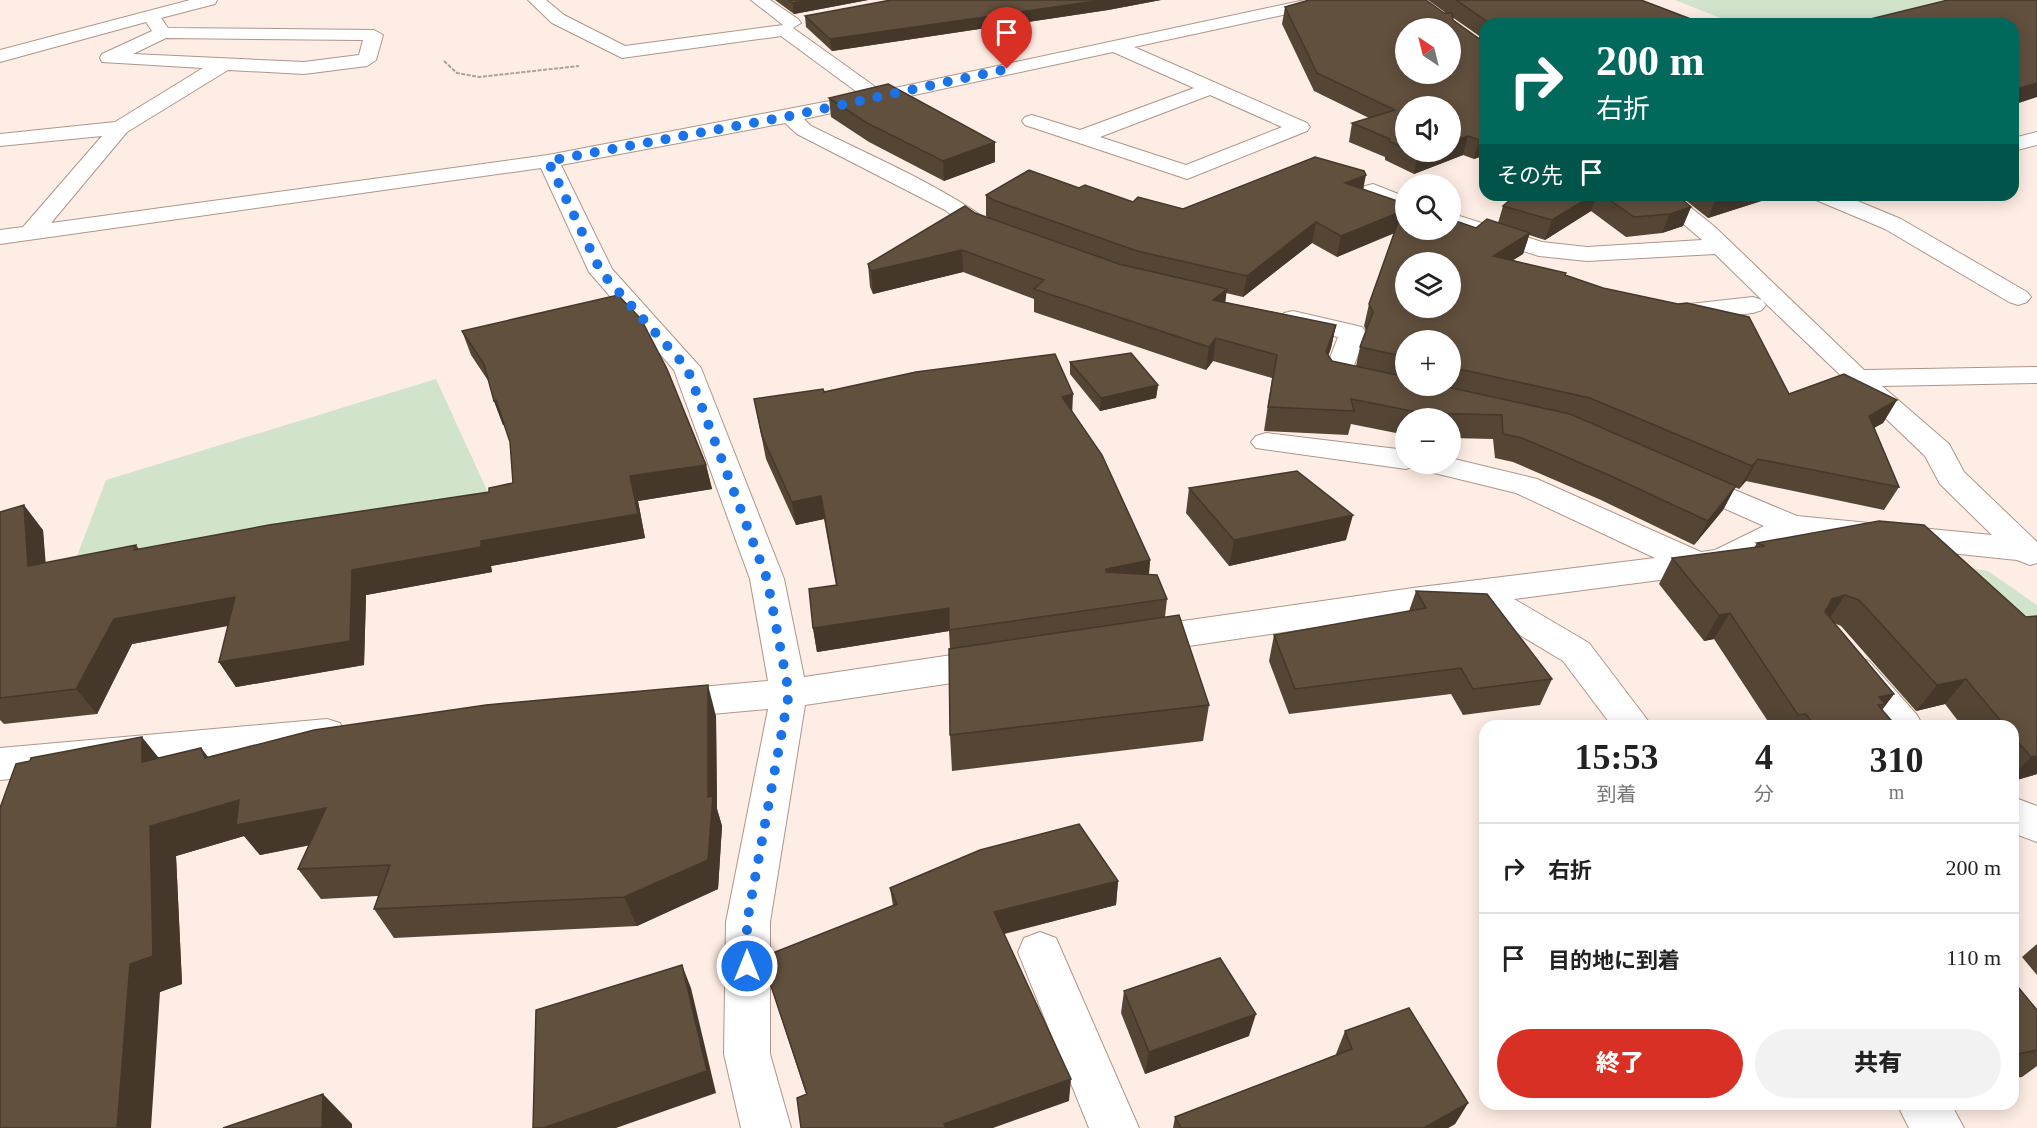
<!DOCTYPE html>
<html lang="ja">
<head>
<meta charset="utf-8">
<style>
	:root { --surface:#fff; --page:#f2f2f2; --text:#222; --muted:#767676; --line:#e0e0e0; --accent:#d93025 }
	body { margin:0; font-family:"Times New Roman","Noto Sans JP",serif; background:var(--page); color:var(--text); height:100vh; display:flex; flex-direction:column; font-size:22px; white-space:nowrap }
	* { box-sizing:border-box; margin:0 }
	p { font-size:20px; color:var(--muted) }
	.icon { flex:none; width:33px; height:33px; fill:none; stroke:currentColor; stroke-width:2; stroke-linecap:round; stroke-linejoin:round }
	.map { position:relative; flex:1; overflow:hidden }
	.panel { position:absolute; left:1479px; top:720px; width:540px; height:390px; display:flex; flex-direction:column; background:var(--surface); border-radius:18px; box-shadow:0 3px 15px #0003 }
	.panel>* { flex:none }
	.top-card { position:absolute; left:1479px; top:18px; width:540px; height:183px; border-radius:18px; box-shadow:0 3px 15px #0003; background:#00695c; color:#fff; overflow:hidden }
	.needle { width:39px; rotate:325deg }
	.controls { position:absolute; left:1395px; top:18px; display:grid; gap:12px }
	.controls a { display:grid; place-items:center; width:66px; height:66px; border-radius:50%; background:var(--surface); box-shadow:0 3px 15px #0003; font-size:30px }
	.pin { position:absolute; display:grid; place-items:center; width:51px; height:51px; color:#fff; margin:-62px -26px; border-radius:50% 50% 50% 0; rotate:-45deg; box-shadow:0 0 6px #0007 }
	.pin .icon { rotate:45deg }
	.me { position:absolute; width:66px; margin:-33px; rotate:0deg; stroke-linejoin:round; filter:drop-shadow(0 0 4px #0008) }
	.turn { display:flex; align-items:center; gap:21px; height:126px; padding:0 18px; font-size:27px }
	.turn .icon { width:78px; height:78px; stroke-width:2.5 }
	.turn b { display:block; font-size:42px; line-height:51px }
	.then { display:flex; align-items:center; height:57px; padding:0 18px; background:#0003; gap:12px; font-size:22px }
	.eta { display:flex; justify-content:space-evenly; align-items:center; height:102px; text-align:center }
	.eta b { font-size:36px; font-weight:800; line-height:42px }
	.button { display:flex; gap:12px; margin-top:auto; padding:12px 18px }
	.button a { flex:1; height:69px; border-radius:36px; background:var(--accent); color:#fff; font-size:24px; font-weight:800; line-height:69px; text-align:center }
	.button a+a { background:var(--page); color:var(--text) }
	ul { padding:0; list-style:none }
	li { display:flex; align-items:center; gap:18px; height:90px; padding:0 18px; border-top:2px solid var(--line) }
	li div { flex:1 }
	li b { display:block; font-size:22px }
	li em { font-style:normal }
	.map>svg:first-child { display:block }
</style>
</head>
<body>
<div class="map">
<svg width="2037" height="1128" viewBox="0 0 2037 1128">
	<rect width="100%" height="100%" fill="#feede4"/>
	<path fill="#d2e3cc" d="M1675,0H1977L1870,24H1735Z
		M436,379L491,499L72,569L106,480Z
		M1927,560L1988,571L2037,605V629Z"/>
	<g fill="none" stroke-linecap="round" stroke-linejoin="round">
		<defs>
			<path id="minor" d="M190,0H217L215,4L161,18L168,28L374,30L383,35L376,60L367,66L304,74L228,70L127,132L51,223L548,155L861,95L781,36L622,58L552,23L528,0H546L564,15L625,46L783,25L751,0H770L798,19L801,23L793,28L881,91L1305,0H1337L1329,5L1134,47L1307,123L1310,127L1307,131L1187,179L1025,125L1022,121L1025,117L1032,115L1080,130L1194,88L1113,52L804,119L811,126C871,156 934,182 989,221C996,225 1003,226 1008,233L1004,238L996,240L976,233L945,210L797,134L785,123L561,165L612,269L701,368L784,579L804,677L992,649L1005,653L1010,663L1005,673L992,677L805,705L770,922V1054L791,1128H741L724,1054L726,922L768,709L668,718L655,714L650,704L655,694L668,690L768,681L750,579L674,370L589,272L541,168L0,244V230L23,227L102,136L0,146V134L115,122L203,68L102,62L100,58L102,54L152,31L146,22L0,62V50ZM166,38L363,40L359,55L304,62L133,54ZM1210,95L1282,127L1186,165L1100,137Z
				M2037,132V145L2013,151V138Z
				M1373,184L1406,197V212L1365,196L1362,191L1365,186Z
				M1650,195H1675L1715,227L1864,370L2037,367V383L1882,386L1949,444L1964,472L2037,542V563L2030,565L2017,560L1796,537L1721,572L1514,599L1589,643L1652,726H1612L1563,661L1495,620L1450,614L1447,608L1141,653L1129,649L1123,640L1129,631L1141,627L1413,588L1655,558L1516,493L1426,471L1422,464H1450V458L1537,479L1701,552L1715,550L1764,526L1676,487L1672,480L1676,473L1687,470L1797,516L1992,535L1940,484L1925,456L1762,300L1766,305L1762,310L1753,313L1671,322L1662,319L1658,314L1662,309L1671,306L1753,297L1762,300L1715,254L1587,261L1539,256L1450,228V213L1542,242L1587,247L1702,240Z
				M1813,195H1843L1901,219L2027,292L2031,297L2027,302L2018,305L2009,302L1885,229L1816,200Z
				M1293,311L1362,327L1366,333L1352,371L1376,377L1380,383L1376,389L1366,391L1327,382L1323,376L1338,337L1284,325L1280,319L1284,313Z
				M1266,433L1406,450V464H1419L1406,469L1256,448L1251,442L1256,436Z
				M1856,657L1869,661L1917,715L1923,726H1882L1838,671L1843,661Z
				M327,719L340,723L346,734L340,745L327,749L0,780V748Z
				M2013,797L2037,806V842L2013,833Z
				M1040,932L1056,938L1139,1128H1089L1018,952L1024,938Z
				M1897,1104H1951L1964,1128H1909Z"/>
		</defs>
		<use href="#minor" stroke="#af9588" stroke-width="2"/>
		<path stroke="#afa19a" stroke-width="2" stroke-dasharray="4 1.5" stroke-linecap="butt" d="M444,61L457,73L479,77L579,66"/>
		<use href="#minor" fill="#fff" fill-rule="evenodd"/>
	</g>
	<path fill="#544535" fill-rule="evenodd" d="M775,0H868L794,14Z
		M891,0H1161L1108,10L832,51L806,27L805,16Z
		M1428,0H1641L1704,24H1485V40L1452,17L1453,20L1481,40L1485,41V155L1474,159L1463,155L1414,174L1385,160V157L1349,142L1352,123L1369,118L1314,91L1282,24L1285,7L1446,13ZM1406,106L1450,152H1406Z
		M829,98L995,142V162L944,181L869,142L831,117Z
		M1079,188L1133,202L1183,209L1363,189L1476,228L1498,223L1503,206L1516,195H1677L1691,207L1683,226L1662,233L1626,237L1591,211L1545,240L1529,235L1523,254L1513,260L1565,275L1789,394L1897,400L1883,423L1874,428L1899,487L1884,510L1746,481L1739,489L1735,487L1723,510L1694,545L1601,500L1513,462L1495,458L1493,439L1450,438V418H1406V435L1351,424L1348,435L1264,431L1272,378L1213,361L1206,370L1034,312V299L963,272L873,294L870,287L868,264L975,213L989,218L986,216V195ZM1395,233L1369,304L1364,326L1366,331L1360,347L1356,366L1332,361L1328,356L1331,348L1336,325L1225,302L1226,293L1243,297L1312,243L1337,257ZM1406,340H1450V386H1406Z
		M1679,195H1780L1708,218Z
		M462,331L706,465L712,489L638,501L645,538L491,566L492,572L366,595L364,665L236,687L219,662L228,626L132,644L97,714L4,724L0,720V512L43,530L45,563L136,545L139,549L489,492L513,483L510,442L504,425H503L494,401L489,382L471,355Z
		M1070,362L1158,385L1156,398L1100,411L1070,374Z
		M824,392L1073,413L1150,560L1149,575L1167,599L1165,617L1209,705L1203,741L952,771L950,735V649L949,631L817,652L813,628L836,586L824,519L796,525L766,459L754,399Z
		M1189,488L1346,540L1229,566L1186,513Z
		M1757,543L2026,617L2037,616V774L2013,781V726H1962L1945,704L1916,711L1841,626L1834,623L1894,694L1882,710L1896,726H1771L1714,639L1704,641L1659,584L1672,558L1754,548Z
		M1416,591L1552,679L1540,705L1463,715L1451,694L1289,714L1269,661L1274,635L1409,611Z
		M716,716L717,809L722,826L718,889L637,926L394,938L374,909L378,896L321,899L298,869L309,845L260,855L244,836L176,856L182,984L160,992L159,758L201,748L208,757Z
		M1118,881L1116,905L1004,934L1069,1101L806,1094L765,968L893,906L890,888Z
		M2037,944V975L2022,957Z
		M2013,981L2037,1010V1066L2022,1077L2013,1078Z
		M1124,991L1249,1036L1145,1074L1121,1013Z
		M1345,1031L1468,1103L1455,1124L1448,1128H1173L1175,1117L1336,1055V1054Z
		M1854,1104H1871L1855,1107Z"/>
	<path fill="#45382b" d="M808,0H868L794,14L793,3Z
		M1103,0H1161L1108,10L832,51L830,39Z
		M2037,83V97L2013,105V90Z
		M1468,136L1463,155L1414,174L1418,155L1427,152H1450V142Z
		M1485,138V155L1474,159L1479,140Z
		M995,142V162L944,181L943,161Z
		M1366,175L1362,195L1345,183Z
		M1593,195H1597L1591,211L1545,240L1552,220Z
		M1728,195H1780L1708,218L1716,199Z
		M1691,207L1683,226L1662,233L1670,214Z
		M1402,211L1398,231L1337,257L1341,236Z
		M1316,222L1312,243L1243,297L1247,276Z
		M1530,233L1523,254L1486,277L1493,256Z
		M962,250L963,272L873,294L871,271Z
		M1227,289L1224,312L1213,300Z
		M1336,325L1331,348L1321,375L1326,352Z
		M1216,338L1213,361L1206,370L1209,347Z
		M1158,385L1156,398L1100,411L1101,398Z
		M1073,394L1072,417L1062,397Z
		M496,400L505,424L503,425L494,401Z
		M1897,400L1883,423L1855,438L1869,416Z
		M1758,459L1746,481L1739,489L1752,466Z
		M706,465L712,489L638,501L645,538L491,566L492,572L366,595L364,665L236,687L219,662L352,570L481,541L630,476Z
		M1736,486L1723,510L1694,545L1708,521Z
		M821,496L824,519L796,525L792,502Z
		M24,505L43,530L48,591L28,566Z
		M1353,515L1346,540L1229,566L1234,540Z
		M1150,560L1148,583L1104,593L1106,569Z
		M1845,595L1828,621L1814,625L1832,599Z
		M235,597L251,621L132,644L97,714L76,689L114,619Z
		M949,608V631L817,652L813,628Z
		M1730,613L1714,639L1704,641L1719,615Z
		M1966,679L1945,704L1916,711L1937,685Z
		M708,685L716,716L717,809L722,826L718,889L637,926L624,897L708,797Z
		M1894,694L1874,720H1873L1885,704L1879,697Z
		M142,737L167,768L142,762Z
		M201,748L225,779L205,758Z
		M2037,756V774L2013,781V776L2031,757Z
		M239,800L326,808L347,838L260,855L244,836L176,856L182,984L160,992L151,1128H117L130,964L150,826Z
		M1118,881L1116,905L994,936V912Z
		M682,965L691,988L716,1093L616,1128H543Z
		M1256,1014L1249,1036L1145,1074L1149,1052Z
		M1071,1079L1069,1101L993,1128H944V1124Z
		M323,1094L352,1124V1128H322Z
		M1468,1103L1455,1124L1448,1128H1424Z"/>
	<path fill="#62503e" stroke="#45382b" stroke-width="1.5" fill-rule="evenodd" d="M789,0H808L793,3Z
		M891,0H1103L830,39L805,16Z
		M1309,0H1426L1444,13H1452L1453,20L1481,40L1485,41V138L1479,140L1468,136L1450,142V106H1406V149L1389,141L1390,139L1352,123L1395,110L1317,73L1285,7ZM1406,28H1450V74H1406Z
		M1456,0H1641L1704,24H1491Z
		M1948,0H2037V83L2013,90V24H1850Z
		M888,84L995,142L943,161L867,123L829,98Z
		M1411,152H1427L1418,155Z
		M1315,157L1364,171L1366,175L1345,183L1406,204V230H1450V219L1476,228L1487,219L1530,233L1493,256L1566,273L1565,275L1603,288L1678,304L1687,303L1749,317L1789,394L1844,374L1897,400L1869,416L1899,487L1758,459L1752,466L1590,398L1450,367V340H1406V357L1360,347L1373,312L1369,304L1402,211L1341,236L1316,222L1247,276L1137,251L993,200L986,195L1029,170L1079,188L1085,185L1133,202L1138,197L1183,209ZM1406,262H1450V308H1406Z
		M1516,195H1593L1552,220L1503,206Z
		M1603,195H1677L1691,207L1670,214L1634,217Z
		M1712,195H1728L1716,199Z
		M965,206L975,213L1119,264L1227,289L1213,300L1336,325L1326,352L1332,361L1406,377V386H1443L1570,414L1736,486L1708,521L1611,476L1522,438L1503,434L1502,415L1422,413L1351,399L1354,411L1268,407L1277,355L1216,338L1209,347L1034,289L1044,280L962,250L871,271L868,264Z
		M618,295L641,319L667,369L706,465L630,476L638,514L481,541V547L352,570L350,641L219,662L235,597L114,619L76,689L0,698V512L24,505L28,566L136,545L134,550L269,525L489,492V488L513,483L510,442L496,400L494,401L484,364L462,331Z
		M1131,353L1158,385L1101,398L1070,362Z
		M1055,354L1073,394L1062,397L1102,455L1150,560L1106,569V572L1157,575L1167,599L949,630V608L813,628L809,589L837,585L821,496L792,502L762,436L754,399L823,389L824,392L916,372Z
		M1297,471L1353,515L1234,540L1189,488Z
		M1879,521L1924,525L2026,617L2037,616V756L2031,757L2013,736V726H2005L1966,679L1937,685L1859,600L1845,595L1832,599L1825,612L1894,694L1879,697L1885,704L1878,705L1896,726H1815L1806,714L1798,715L1730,613L1719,615L1672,558L1765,546L1757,543Z
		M1416,591L1487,594L1552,679L1473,689L1461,668L1295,689L1274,635L1426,608Z
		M1179,615L1209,705L950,735L949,649Z
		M708,685V797L713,796L708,860L624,897L374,909L390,865L298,869L326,808L236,825L239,800L150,826L153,956L130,964L117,1128H0V808L16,764L30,761L31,758L142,737V762L201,748L205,758L314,730L486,705Z
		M1079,824L1118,881L994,912L1071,1079L944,1124L946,1128H801L797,1098L807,1094L765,968V956L897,904L890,888L980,850Z
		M1220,958L1256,1014L1149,1052L1124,991Z
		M682,965L707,1071L543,1128H533L536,1010Z
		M2013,981L2037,1010V1050L2013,1055Z
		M1409,1008L1468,1103L1424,1128H1181L1175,1117L1352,1049L1345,1031Z
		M323,1094L322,1128H223Z"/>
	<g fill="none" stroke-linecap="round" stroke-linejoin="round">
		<path stroke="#1a73e8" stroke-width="10" stroke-dasharray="0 18" d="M747,966V922L789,693L767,579L687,368L601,272L548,161L790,116L1007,69"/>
	</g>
</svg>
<div class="controls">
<a><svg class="needle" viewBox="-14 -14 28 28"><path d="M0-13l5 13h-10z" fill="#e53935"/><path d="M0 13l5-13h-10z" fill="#767676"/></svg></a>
<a><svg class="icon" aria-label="sound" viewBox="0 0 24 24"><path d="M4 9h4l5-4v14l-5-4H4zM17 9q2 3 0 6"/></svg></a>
<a><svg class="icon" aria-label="search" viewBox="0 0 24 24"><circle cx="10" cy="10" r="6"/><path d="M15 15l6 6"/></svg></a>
<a><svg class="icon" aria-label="layers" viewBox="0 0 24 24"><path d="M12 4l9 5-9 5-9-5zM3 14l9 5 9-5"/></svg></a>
<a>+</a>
<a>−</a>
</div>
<div class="pin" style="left:1007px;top:69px;background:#d93025"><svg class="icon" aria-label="arrive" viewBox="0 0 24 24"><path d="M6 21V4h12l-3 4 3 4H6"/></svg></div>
<svg class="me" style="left:747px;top:966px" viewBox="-20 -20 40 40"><circle r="17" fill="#1a73e8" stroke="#fff" stroke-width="3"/><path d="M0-11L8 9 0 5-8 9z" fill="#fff"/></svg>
<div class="top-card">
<div class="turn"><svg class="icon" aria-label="right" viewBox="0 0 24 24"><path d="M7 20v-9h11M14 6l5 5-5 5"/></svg><div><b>200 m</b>右折</div></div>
<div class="then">その先<svg class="icon" aria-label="arrive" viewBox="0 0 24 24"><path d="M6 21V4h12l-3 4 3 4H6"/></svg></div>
</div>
<section class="panel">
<div class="eta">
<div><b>15:53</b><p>到着</p></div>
<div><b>4</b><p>分</p></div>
<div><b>310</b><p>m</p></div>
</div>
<ul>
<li><svg class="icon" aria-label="right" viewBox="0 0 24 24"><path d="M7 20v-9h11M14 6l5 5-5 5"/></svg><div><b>右折</b></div><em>200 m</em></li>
<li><svg class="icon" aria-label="arrive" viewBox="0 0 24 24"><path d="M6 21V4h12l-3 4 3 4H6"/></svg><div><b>目的地に到着</b></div><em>110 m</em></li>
</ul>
<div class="button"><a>終了</a><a>共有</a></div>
</section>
</div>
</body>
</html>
